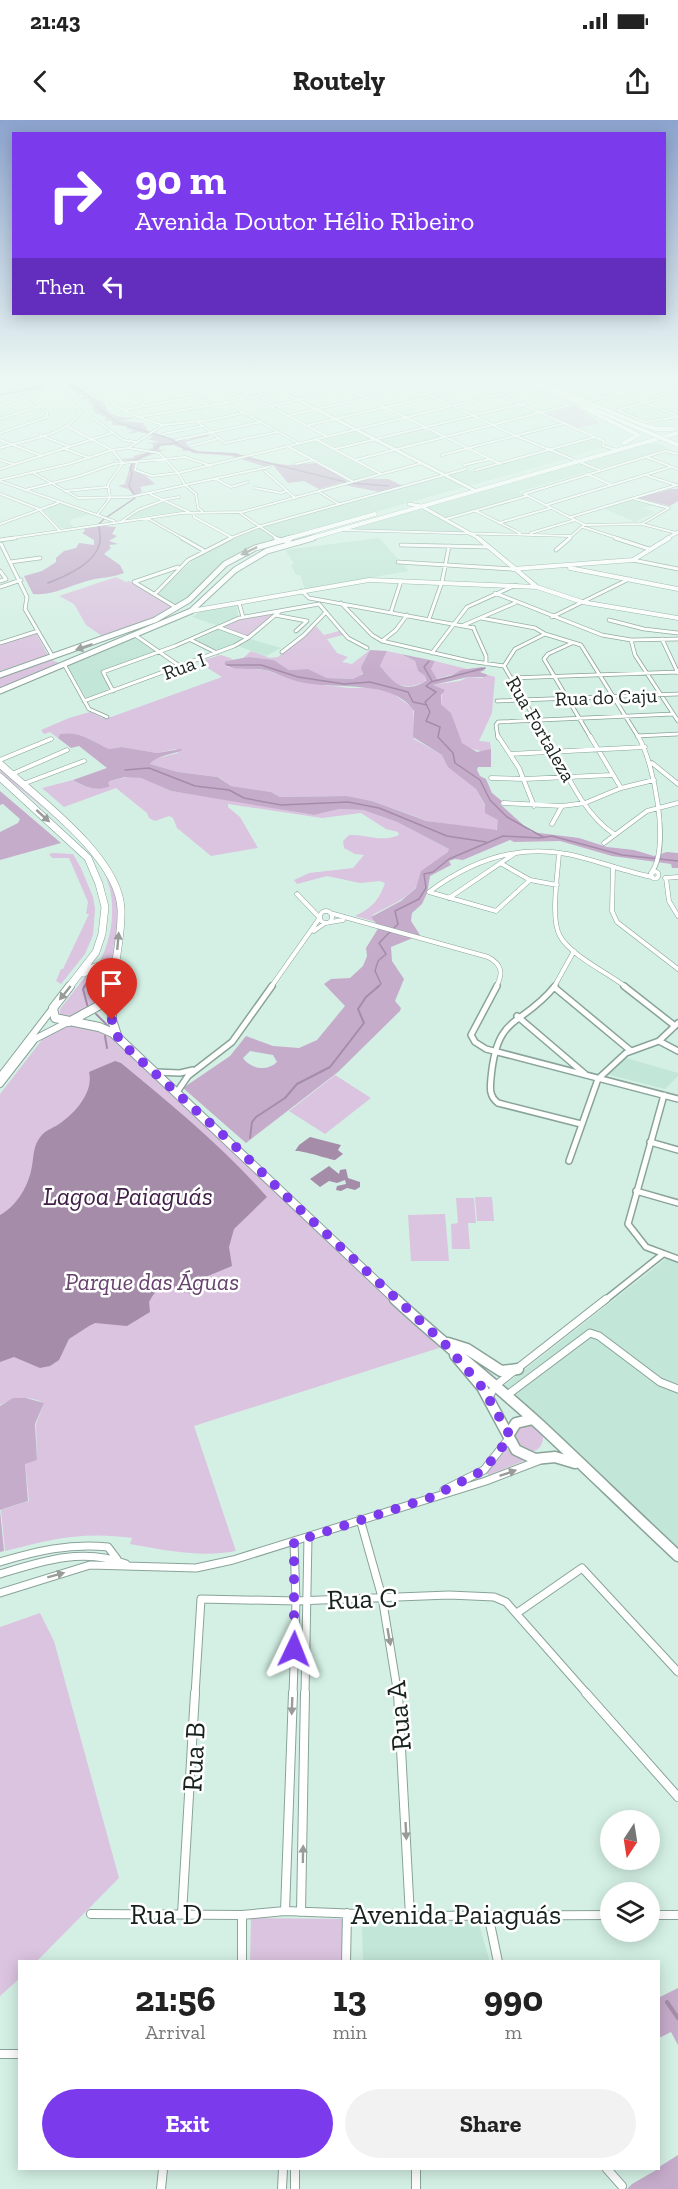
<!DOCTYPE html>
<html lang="en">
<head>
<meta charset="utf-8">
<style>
	:root { --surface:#fff; --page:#f2f2f2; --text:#222; --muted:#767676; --accent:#7c3aed }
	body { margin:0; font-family:"Zilla Slab",serif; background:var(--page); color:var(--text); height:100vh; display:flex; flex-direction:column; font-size:22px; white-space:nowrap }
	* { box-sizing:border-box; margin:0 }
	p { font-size:20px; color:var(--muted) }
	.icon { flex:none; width:33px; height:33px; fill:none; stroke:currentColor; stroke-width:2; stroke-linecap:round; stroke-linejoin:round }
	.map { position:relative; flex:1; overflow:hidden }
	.sheet { position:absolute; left:18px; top:1840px; width:642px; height:210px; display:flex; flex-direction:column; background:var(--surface); border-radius:0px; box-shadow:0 3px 15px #0003 }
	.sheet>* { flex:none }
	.top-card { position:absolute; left:12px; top:12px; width:654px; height:183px; border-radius:0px; box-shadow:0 3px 15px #0003; background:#7c3aed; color:#fff; overflow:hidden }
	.needle { width:39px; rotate:192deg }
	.fabs { position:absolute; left:600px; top:1690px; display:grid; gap:12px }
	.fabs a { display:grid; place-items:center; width:60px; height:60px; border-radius:50%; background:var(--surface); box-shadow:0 3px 15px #0003; font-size:30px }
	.pin { position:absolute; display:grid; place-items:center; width:51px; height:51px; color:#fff; margin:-62px -26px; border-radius:50% 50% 50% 0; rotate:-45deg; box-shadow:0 0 6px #0007 }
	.pin .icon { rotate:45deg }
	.me { position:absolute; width:66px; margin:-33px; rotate:2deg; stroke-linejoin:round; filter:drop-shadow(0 0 4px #0008) }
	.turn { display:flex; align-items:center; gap:21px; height:126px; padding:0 24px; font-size:27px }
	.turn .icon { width:78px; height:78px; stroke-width:2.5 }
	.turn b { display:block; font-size:42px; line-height:51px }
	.then { display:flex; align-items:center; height:57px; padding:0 24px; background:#0003; gap:12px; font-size:22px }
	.eta { display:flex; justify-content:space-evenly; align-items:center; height:102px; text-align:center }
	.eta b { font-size:36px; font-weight:700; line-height:42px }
	.button { display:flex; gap:12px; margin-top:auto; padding:12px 24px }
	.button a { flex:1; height:69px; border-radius:36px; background:var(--accent); color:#fff; font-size:24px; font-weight:700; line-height:69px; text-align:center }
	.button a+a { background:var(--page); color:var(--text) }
	.status { display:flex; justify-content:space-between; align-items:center; height:42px; padding:0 30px; background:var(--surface); direction:ltr }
	.status svg { height:16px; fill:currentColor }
	header { display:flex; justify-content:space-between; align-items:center; height:78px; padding:0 24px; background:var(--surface); font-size:27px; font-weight:700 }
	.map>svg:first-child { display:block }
</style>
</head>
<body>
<div class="status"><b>21:43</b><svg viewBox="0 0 49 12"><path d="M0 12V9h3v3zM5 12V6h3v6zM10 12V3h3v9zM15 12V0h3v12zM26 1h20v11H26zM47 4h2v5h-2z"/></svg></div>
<header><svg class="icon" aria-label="back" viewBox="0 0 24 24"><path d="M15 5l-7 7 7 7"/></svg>Routely<svg class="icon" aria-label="share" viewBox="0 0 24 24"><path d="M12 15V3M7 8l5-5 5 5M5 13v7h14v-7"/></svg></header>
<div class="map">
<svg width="678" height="2069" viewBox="0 0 678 2069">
	<rect width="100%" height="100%" fill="#d4f0e5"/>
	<path fill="#c2e6d8" d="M426,308L443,317L397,329L378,319Z
		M354,310L372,319L335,328L318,319Z
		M595,317L604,322L601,325L604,327L567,338L551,330Z
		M315,320L379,354L352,361L289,326Z
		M644,324H659L670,328L600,348L582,341Z
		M549,331L566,339L468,366L447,355L469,350L473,351Z
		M579,342L596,349L518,372L524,376L445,398L423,386Z
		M444,356L464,367L280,419L263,406Z
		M633,379L653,385L643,388L655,392L635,402L603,388Z
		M163,382L186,391L128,398L141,390Z
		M60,383L92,394L72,399L70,402L73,408H61L43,390Z
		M422,388L468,413L346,409Z
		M260,408L277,420L220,446L177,486L157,474L196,437L228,420Z
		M379,418L409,451L305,469L300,455H296L291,445L294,444L293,442L285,430Z
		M232,485L237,486L238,496L216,505L192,497L202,490Z
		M220,509L245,518L219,532L196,520Z
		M136,518L158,532L103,552L112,571L87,579L67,545Z
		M251,519L281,528L266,536L238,526Z
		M626,938L678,953V956L665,969L606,954Z
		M667,1138L678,1141V1427L504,1266Z
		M366,1801H478L490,1842H363L362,1803Z"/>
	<path fill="#dbc4df" d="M574,286L586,291L583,292L600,303L577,308L546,294Z
		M116,457L126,462L129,461L173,488L141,503L102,516L86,505L74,484L59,476Z
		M266,495H273L248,516L224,507L241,499Z
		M316,506L324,515L339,511L343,515L327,519L337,533L348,537L342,542L352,544L370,530L361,547L364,551L359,557L353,559L327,558L308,549L289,550L274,540L249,537L242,539L251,531L270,538L278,537Z
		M36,513L48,535L0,551V525Z
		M387,531L401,534L415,541L418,551L425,556V562C400,572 394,563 380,546Z
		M221,535L233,539L226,541L227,547L264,550L306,563L350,568H370L392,573L413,588L414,619L442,635L476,669L486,688L498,700L499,708L492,711L428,701L372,681L347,676L280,677L271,672L231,666L219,657L178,652L150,644L154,639L178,633L176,629L157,633L122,627L109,629C94,622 79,610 60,614L58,618L50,612L44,614L41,610L69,598L90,592L102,598L111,597L222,557L198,542Z
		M52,540L59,543L0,569V558Z
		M435,541L471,550L436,559L431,549Z
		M488,555L495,557L492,593L479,621L490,622L491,629L484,632L466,627L459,621L451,593L441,584L442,573L432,565L460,561L468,557L482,558Z
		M0,649L97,734L119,782L115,843L100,841C114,814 118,774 101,747C79,713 31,679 0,652Z
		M131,656L141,658L171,671L238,681L301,693L314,695L340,689L363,690L397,702L449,729V732C433,741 428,752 417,766C406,779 389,786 374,794L371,797L376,802L355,796C372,788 379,780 385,763L380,761L360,763L327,756L297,764L294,760L309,753L353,748L364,735L355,734L344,728L343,721L349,715C366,714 382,723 399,715L398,712L386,709L361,693L322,698L228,684V687L240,697L258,728L211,736L177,708L173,698L169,696L155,701L149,698L147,693L116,668L64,687L42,668L73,660C85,668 96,671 110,665L107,663L110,661Z
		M53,733L73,734L81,748L93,777L95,789L93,815L85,834L61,864L56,861L61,849H63L89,794H86L88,782L69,738H52L49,734Z
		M96,847L111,849L110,878L71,898L60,895V889L88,853Z
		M79,905L103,910L442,1227L194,1306L236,1431C201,1438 164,1430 130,1424L132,1418C85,1411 50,1419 5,1431L1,1390L29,1381L25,1343L37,1340L36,1304L44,1283C28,1275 15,1277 0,1285V974L45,916L62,908Z
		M335,955L371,978L325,1014L289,991Z
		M475,1077H492L494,1101H477Z
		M456,1078H474L476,1103H468L470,1129H452L451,1104L458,1103Z
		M445,1094L449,1141H411L408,1095Z
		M515 1318a14 14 0 1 1 28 0a14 14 0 1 1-28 0Z
		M507,1329L526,1340L489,1355L486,1353Z
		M40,1493L54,1521L119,1758L36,1842H20L19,1859L0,1876V1507Z
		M251,1798L344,1799V1842H250Z"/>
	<path fill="#c6accb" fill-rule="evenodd" d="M71,261L97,280L102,281L107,288L105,289C114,298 124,298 136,297L123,301L144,303L143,306L148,307L145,309L148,311C161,316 176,320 190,320L191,317L205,314L210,316L185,322L190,328L198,332L236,333L261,342L288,345L318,343L348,361L319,369L304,361L288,363L273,345L263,346L231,336L192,333L190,331H182L183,329L173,325L160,326L159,330L167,329L135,341L109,340L133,338L134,336L148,332L144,330L153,328V324L146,323L160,322L147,319L152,318L150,314L139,312L126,314L134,310L126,309L127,306L112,305V301H105L106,297L95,293L92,285L87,283H91L88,279H80L84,275L75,274L77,272L64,262Z
		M131,343H135V351L146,356L155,364L140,367L142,371L138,375L135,376L128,369L118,366L125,364Z
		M369,359H388L403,366L380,372L344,365Z
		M671,369H678V381L670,386L638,378Z
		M104,406L116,407L112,414L117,416L109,421L118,424L109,425L111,428L104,434L120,445L124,453C112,458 100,457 87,461C68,466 53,476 33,474L24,456L42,451L56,442V438L64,431L76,428L79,423L94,425V420L82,413L85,411L84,409Z
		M370,530L387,531L380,546C393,562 403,575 426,561L425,556L418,551L415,541L401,534L435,541L431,549L437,559L451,556L461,550L482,547L485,550L480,552L488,555L485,557H468L433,565L445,570L441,575V584L451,593L462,623L477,632L491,629V647H478L477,650L480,656L486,659L492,673L503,682L500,684L531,712L579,718L607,727L634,730L654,736L667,732L678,733V748H672L671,744L612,736L560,721L514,722L510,720L463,740L455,739L449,741L451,745L430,756L427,773L422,784L412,793L411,801L420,815L391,827L392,841L404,859L395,881L401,888L400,891L338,952L246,1023L183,968L230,936L246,916L273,926L299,928L317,920L345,886L324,864L331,859L350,858L363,846L367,836L366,828L379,807L371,797L401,781L416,768L421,751L448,732L449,729L397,702L363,690L340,689L314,695L171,671L141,658L125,657L110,661L108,663L110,666C98,672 84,667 73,660L107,648L79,626L71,628L58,618L60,614C79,610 94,622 109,629L122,627L157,633L181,629L182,630C172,635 157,635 150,644L178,652L218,657L231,666L271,672L280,677L347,676L372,681L427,701L497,710L498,700L485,693V685L476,669L448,647L442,635L413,617L414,591C395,560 337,569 305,563C291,561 278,553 265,550C251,547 236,552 224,544L226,541L249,537L274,540L289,550L308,549L327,558L353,559L363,554L361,547ZM250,931L273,935L277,942C267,952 251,949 243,938Z
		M0,671L61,723L0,740V712L18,703L20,699L3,684L0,685Z
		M13,1278H26L44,1283L35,1304L37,1340L25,1344L28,1381L0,1390L4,1431L0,1432V1286Z
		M678,1868V1925L671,1912L659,1918L658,1878Z
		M678,2035V2069H627L632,2064L658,2049L659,2047Z"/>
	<path fill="#a58daa" d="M115,941L121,943C172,985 223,1027 267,1077L234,1109L229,1127L232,1146L208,1156L192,1174C173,1170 161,1158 149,1182L150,1192L127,1206L95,1203L89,1206L69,1219L59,1240L50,1246L40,1248L14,1237L0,1242V1095C17,1086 29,1065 32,1046C34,1035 33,1026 41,1016C45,1011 50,1009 56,1006C75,994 94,972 89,952Z
		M310,1017L341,1025L338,1030L343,1034L335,1040C325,1038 302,1030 295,1031L299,1025Z
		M329,1046L339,1054L340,1050L346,1049L348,1058L360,1062V1067L355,1070L347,1068L341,1071L336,1070L337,1066L346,1064L345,1060L337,1063L329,1061L320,1067L310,1059Z"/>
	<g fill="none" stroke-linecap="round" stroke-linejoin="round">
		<path stroke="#a58daa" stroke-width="1.5" d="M67,262L97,282V287L118,303L171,319L182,327L198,332L233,334L345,362
			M0,275L38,267L49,261
			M154,330L159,325L177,323
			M134,341L151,332
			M133,343L130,348L132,354L129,366L135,376
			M350,363L389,366
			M107,397L135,378
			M99,404L104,399
			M48,463C66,456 97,443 100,421C101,416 99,411 99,406
			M429,541L424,547L432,561
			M227,545H261L298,557L344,564L370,562L408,572L413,582L427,585
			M485,548L431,562L426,566L436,572L425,582L430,592L426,601L440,607L438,617L453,633L455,643L480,660L490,680L507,697L543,717
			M125,650L149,648L195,666L229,670L244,678L281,685L348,682L379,688L447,716L486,722
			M84,867L95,849
			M377,867L381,864L375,851L378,841L386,834L379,823L398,804L395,791L419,779L426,768L424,754L433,752L449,739L503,716L540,718L552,716L622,735L678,741"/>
		<path stroke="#a58daa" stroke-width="2" d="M85,866L83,869L88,888
			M96,894L107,905
			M105,916L107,928
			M250,1018L252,1002L256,997L285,978L297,964L330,947L364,903L358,889L366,877L379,866"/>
		<path stroke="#a58daa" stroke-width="4" d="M667,1882L678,1898"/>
		<defs>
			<path id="minor-far5" d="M71,261L100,280
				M163,261L171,269L211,261
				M211,261L243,279
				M332,261L500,344
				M400,261L516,316L599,350
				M469,261L604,321L603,326L617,330
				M591,261L678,296
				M654,261L678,271
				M99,262L113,261
				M542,264L556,261
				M183,267L215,285
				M0,269L21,267L31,261
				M135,270L169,267
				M130,271L144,285
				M564,273L615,261
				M253,277L326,316
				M225,282L298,323
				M585,282L661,264
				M111,283L138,297L163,305
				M0,286L62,261
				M272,286L382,261
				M123,290L199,276
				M617,290L645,302L678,297
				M617,290L678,274
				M290,295L441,261
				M92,297L123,320L136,322
				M138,297L215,285L325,261
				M0,299L40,286
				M198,302L225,323L278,312
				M309,305L499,261
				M66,306L112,330L123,343L108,364L110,378L97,395
				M0,313L47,297V292L28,277
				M163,314L202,306
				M40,315L68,326
				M315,319L381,354
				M0,320L42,336
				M176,320L261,302
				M191,326L217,319
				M287,326L352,361
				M0,328C25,320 66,316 81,292L55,265
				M63,328L89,338
				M128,328L163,305L211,300L243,293
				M335,329L555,276
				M442,335L565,303
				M646,337L678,349
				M0,340L13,344
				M355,340L574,284
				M137,342L135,350L152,356L178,353L534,266
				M296,344L314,340
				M464,345L490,339
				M0,349L112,313
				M476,350L595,317
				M265,351L295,378
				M32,352L78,378L130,377L269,347
				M587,354L612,365
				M648,356L676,365
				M216,359L231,367L248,362
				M0,360L69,344L112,330L128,328L159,333L178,353L185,365L196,374L198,388L202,391
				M0,361L114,401
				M255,368L281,373L286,371
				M25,370L80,356L113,344L185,337L212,346
				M65,371L107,367
				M319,372L339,384
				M0,374L39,389L60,411
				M150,374L189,392
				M635,379L669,388
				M162,380L179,377
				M546,385L671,347
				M476,391L520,413
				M181,393L242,392L422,343
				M193,393L194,397L231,417
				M240,393L278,419
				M571,397L677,365
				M147,398L184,419
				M446,399L527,376
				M122,401L138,390L162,381
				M499,403L551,388
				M0,404L58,383
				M642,404L669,388
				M583,407L620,419
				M342,410L570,416
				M531,413L575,400
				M676,413L642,404L585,405L524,374L665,331L678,334
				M5,419L182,393
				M228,419L261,406L466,349
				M568,419L584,405"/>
			<path id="minor-far4" d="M182,418L203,430
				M275,418L291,423
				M615,418L649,429
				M0,420L15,418
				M1,424L27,477L25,489L53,537
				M401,425L488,427
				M556,430L570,418
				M633,440L678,449
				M10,442L40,438
				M398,442L512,449
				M0,451L6,459L0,461
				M0,467L21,460
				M302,471L309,478L474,508
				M495,473L602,515L631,520L678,519
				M155,474L188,440L231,418
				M239,483L243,497
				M341,483L372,515L382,521L469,541L504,546
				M319,484L348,518L367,528
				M177,488L134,462L178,447
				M391,492L401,461
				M275,495L307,501L296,511
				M552,497L629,459
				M481,498L535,508L545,514L581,525L639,618
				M429,499L442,462L449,426
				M609,500L644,509L678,513
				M464,505L515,483
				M218,507L248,518
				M473,507L486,536V544
				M545,514L515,529L504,546L546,618
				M135,515L181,547
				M662,519L678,553
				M191,520L217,533
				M631,520L635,535L678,601
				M382,521L396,510L407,495
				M0,523L38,511
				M572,523L548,534L544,539L591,618
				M282,532L304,515L326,492
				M432,533L467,487L516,465
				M64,544L89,589L107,597
				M511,558L678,552
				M113,571L103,552L175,526L239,498L319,484
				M84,581L234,526L248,518L280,491
				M497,581L678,574
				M637,616L678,614
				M498,618L496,605L498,602L673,594"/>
			<path id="minor-far3" d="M498,616L519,648L534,686
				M546,616C564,648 582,693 614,714
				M590,616L621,668
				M638,616C654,642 671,729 651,753
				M510,634L645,627
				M0,640L51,619
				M652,643L678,664
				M12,654L67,630
				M491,658L524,659L612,655
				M23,664L84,641
				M503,683L562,686L585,683L621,668L654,660
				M552,704L562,686
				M604,723L647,691L678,683
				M559,733C558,753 550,799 560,816C570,835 608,853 626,867
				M502,744L530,760L557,765
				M613,748L612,791L617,802L678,849
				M651.5 755a3.5 3.5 0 1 1 7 0a3.5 3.5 0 1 1-7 0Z
				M665,758L678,757
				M666,758L669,781L678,796
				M429,772C469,742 516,724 567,734C596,740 623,751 652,757
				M429,772L496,791L530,760
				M297,774L318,796
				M449,778L514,734
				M320 797a6 6 0 1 1 12 0a6 6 0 1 1-12 0Z
				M330,793L488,837C503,845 503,854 496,867
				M314,811L325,803L343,800
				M271,867L319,799
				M554,867L574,831"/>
			<path id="minor-far2" d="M497,866L471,915L475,922L486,929L678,979
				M555,866C521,908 497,892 491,958C490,968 489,976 498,983L581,1004
				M624,866L675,906
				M554,867L631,931
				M517,896L585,954
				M659,921L678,931
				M155,952L180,953L193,950
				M177,972L188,956L232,922L272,866
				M664,975L628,1104L646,1127L678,1139
				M650,1022L678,1030
				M569,1041L598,959L626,933L659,921L678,903
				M636,1071L678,1083
				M604,1181L663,1134"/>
			<path id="minor-far1" d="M506,1276L590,1213L599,1216L660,1262L678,1269
				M489,1277L495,1266L606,1179
				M444,1370L484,1350L510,1317
				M360,1399L382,1477L398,1575
				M0,1442C36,1431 70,1423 108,1427L117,1439
				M0,1454C42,1441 84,1427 126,1444
				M0,1473L90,1445L196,1448L233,1440L486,1361L538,1341
				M517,1493L582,1448L678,1552
				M195,1575L201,1479L296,1481L449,1475L494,1477L506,1482L588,1575
				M293,1575L296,1481L294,1422
				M305,1575L308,1417"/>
			<path id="minor" d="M398,1573L410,1796
				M586,1573L678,1677
				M285,1791L293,1573
				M301,1792L305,1573
				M91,1794L242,1795L285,1791L410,1796L610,1795
				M182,1794L195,1573
				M488,1794L498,1842
				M242,1795V1842
				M650,1795H678
				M346,1842L347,1793
				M0,1934H20
				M295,2049V2069
				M416,2049V2069
				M607,2049L622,2066
				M161,2069L163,2049
				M282,2069L283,2049"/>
			<path id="tertiary-far2" d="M261,261L476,371
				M409,384L421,386L480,419
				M666,419L678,412"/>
			<path id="tertiary-far1" d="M478,418L537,467L582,482L678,498
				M570,448L678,469
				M513,449L633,440L669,418
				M191,491L369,460L537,467"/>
			<path id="tertiary" d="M0,957L53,888
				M0,964L35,919L68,902"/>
			<path id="primary-far4" d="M525,261L546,271
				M536,261L643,305L657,309H673
				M582,287L638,315L624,323
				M286,419L375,394
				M308,419L678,313"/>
			<path id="primary-far3" d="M0,555L155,500L189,480L225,444L255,428L291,418
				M0,571L191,491L235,450L267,431L313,418"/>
			<path id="primary-far2" d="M0,644C37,678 119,737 121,789C122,814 115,842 112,867
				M0,657L88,738L99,764L105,787L102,814L96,832L69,867
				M84,853C93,846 101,844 111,848L114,855"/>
			<path id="primary-far1" d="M70,866L53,888L55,898L99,907L113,913L397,1181
				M112,866V900L118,918
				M69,902L111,879"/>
			<path id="primary" d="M395,1179C442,1223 493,1262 541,1306C587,1349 632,1393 678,1436
				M448,1223L467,1229L501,1251L518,1249
				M455,1235L482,1267L516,1330L535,1339L555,1337L575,1343
				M509,1314L516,1303L533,1299"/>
			<path id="trunk" d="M528,261L645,311"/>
		</defs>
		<use href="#minor-far5" stroke="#89a399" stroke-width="3"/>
		<use href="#minor-far4" stroke="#89a399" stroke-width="4.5"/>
		<use href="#minor-far3" stroke="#89a399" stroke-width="5"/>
		<use href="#minor-far2" stroke="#89a399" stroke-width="8"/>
		<use href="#minor-far1" stroke="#89a399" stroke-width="9"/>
		<use href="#minor" stroke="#89a399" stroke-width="10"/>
		<use href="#tertiary-far2" stroke="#89a399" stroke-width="4"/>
		<use href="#tertiary-far1" stroke="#89a399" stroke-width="5"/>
		<use href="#tertiary" stroke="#89a399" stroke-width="8"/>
		<use href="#primary-far4" stroke="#89a399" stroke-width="4.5"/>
		<use href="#primary-far3" stroke="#89a399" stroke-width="7"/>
		<use href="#primary-far2" stroke="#89a399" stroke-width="8"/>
		<use href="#primary-far1" stroke="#89a399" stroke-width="10"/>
		<use href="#primary" stroke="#89a399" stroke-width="13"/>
		<use href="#trunk" stroke="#89a399" stroke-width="4.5"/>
		<use href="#minor-far5" stroke="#fff" stroke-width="2"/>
		<use href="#minor-far4" stroke="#fff" stroke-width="3"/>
		<use href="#minor-far3" stroke="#fff" stroke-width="4"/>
		<use href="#minor-far2" stroke="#fff" stroke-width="5"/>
		<use href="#minor-far1" stroke="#fff" stroke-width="7"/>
		<use href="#minor" stroke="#fff" stroke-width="8"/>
		<use href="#tertiary-far2" stroke="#fff" stroke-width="3"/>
		<use href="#tertiary-far1" stroke="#fff" stroke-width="4"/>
		<use href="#tertiary" stroke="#fff" stroke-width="6"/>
		<use href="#primary-far4" stroke="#fff" stroke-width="4"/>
		<use href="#primary-far3" stroke="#fff" stroke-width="5"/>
		<use href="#primary-far2" stroke="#fff" stroke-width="7"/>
		<use href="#primary-far1" stroke="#fff" stroke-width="8"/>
		<use href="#primary" stroke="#fff" stroke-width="10"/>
		<use href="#trunk" stroke="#fff" stroke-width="4"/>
		<defs>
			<path id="trunk-bridge" d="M645,311L678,325"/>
		</defs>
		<use href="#trunk-bridge" stroke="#89a399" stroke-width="4.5" stroke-linecap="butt"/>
		<use href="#trunk-bridge" stroke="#fff" stroke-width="4"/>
	</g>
	<defs><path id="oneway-solid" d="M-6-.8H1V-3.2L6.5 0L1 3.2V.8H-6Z" transform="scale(1.5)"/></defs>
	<g fill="#979c9a">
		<use href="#oneway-solid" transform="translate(249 431) rotate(155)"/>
		<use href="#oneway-solid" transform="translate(84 527) rotate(161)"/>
		<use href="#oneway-solid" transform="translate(43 696) rotate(42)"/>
		<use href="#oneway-solid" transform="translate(118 821) rotate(-85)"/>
		<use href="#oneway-solid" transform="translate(65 873) rotate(129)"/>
		<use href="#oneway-solid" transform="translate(508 1353) rotate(-19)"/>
		<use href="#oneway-solid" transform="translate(56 1455) rotate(-15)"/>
		<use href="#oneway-solid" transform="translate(389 1517) rotate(80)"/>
		<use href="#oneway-solid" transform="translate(292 1586) rotate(92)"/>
		<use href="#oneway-solid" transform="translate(406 1711) rotate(87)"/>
		<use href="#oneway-solid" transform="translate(303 1734) rotate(-89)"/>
	</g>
	<linearGradient id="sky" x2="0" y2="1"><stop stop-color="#8da4cf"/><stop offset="0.47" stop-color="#ecf8f3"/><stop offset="1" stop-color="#ecf8f3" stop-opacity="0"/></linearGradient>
	<rect width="678" height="550" fill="url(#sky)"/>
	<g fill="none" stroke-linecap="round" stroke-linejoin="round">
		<path stroke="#7c3aed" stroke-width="10" stroke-dasharray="0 18" d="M112,900L119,920L126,927L233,1024L290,1080L444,1223L482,1267L509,1314L510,1317L484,1350L432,1377L294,1422V1529"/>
	</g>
	<g text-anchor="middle" stroke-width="5" stroke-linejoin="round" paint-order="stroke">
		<g font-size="20" fill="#17221e" stroke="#fff">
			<text transform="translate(184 546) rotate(-20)" y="7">Rua I</text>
			<text transform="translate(606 577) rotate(-2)" y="7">Rua do Caju</text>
			<text transform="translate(541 609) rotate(60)" y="7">Rua Fortaleza</text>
		</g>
		<g font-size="24" font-style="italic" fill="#66426d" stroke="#fff">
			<text x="152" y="1170">Parque das Águas</text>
		</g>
		<g font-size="26" font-style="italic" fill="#412048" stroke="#fff">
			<text x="128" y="1085">Lagoa Paiaguás</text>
		</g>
		<g font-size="28" fill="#17221e" stroke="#fff">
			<text transform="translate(362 1478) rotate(-2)" y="10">Rua C</text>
			<text transform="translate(398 1596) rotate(-95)" y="10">Rua A</text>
			<text transform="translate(193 1637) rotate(-87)" y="10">Rua B</text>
			<text x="166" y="1804">Rua D</text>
			<text x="456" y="1804">Avenida Paiaguás</text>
		</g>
	</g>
</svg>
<div class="fabs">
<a><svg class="needle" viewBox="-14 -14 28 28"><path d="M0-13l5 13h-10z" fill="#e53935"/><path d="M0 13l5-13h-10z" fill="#767676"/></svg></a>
<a><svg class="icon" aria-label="layers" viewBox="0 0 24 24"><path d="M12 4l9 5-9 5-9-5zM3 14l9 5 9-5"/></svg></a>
</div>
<div class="pin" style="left:112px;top:900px;background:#d93025"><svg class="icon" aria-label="arrive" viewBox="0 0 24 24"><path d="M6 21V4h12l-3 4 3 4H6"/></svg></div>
<svg class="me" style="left:294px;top:1529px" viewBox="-20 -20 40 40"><path d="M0-17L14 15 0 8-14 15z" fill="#7c3aed" stroke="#fff" stroke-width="4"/></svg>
<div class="top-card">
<div class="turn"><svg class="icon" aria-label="right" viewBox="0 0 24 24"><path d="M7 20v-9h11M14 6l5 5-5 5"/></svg><div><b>90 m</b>Avenida Doutor Hélio Ribeiro</div></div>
<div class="then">Then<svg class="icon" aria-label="left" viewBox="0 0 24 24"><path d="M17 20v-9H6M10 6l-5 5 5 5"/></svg></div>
</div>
<section class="sheet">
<div class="eta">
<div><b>21:56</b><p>Arrival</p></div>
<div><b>13</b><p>min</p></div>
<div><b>990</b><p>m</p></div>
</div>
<div class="button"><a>Exit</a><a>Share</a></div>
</section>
</div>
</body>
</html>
